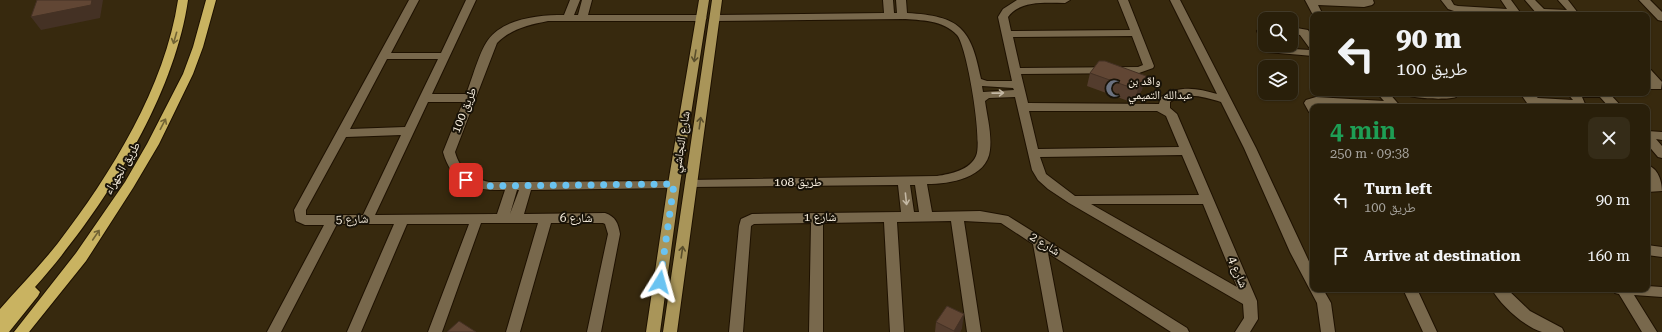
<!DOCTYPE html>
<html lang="en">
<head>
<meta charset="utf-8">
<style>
	:root { --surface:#291f0a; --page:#352c18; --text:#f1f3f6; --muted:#a5a29c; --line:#453d2b }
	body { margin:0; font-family:"Roboto Serif","Noto Naskh Arabic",serif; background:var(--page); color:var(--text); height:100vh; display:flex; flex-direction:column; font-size:15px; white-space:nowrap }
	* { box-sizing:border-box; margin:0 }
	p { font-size:13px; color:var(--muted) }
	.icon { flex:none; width:22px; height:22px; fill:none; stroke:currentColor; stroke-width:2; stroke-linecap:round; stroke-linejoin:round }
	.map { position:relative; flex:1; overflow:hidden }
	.sheet { position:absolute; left:1310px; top:104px; width:340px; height:188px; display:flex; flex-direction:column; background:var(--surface); border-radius:8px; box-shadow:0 1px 3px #0004,0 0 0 1px var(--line) }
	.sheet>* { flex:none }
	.top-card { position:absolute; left:1310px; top:12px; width:340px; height:84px; border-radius:8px; box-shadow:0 1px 3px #0004,0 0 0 1px var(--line); background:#291f0a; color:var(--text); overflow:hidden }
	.controls { position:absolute; left:1258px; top:12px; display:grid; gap:8px }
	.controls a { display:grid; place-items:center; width:40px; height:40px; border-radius:8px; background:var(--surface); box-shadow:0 1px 3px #0004,0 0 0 1px var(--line); font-size:20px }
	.pin { position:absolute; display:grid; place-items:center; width:34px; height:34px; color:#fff; margin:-17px; border-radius:8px; box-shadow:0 2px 6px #0006 }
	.me { position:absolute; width:44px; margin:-22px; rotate:8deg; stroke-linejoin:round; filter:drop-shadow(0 0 3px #0008) }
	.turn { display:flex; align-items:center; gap:14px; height:84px; padding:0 20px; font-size:18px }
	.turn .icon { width:52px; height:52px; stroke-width:2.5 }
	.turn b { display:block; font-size:28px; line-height:34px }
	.round { display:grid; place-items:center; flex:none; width:42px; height:42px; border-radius:8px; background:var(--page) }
	.head { display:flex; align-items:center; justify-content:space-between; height:68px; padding:0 20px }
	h1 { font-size:24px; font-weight:600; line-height:30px; color:#1e9e55 }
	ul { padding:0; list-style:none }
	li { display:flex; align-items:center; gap:12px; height:56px; padding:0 20px }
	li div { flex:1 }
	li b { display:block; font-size:15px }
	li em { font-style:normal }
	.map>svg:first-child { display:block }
</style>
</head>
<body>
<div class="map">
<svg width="1662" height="332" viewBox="0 0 1662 332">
	<rect width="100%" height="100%" fill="#37290e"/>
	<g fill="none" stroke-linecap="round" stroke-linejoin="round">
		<defs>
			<path id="minor" d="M409,0H419L391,53H441L466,0H476L432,94H466C472,80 479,52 488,40C504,18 539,15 564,15L570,0H580L574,15H578L582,0H592L588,15H702L707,18L702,21H548C528,25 511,29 497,43L455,152C460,170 471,178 489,182L678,181L680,184L678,187L674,188L531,190L524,214L605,213C616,217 618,223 620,234L601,332H587L608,234L605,224L603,223H551L520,332H506L538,223H481L442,332H428L469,224H407L361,332H347L394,224H337L281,332H267L324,225H305L296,221L294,210ZM387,59H438L405,127L350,129ZM428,102H463L443,152C452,184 474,191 505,190L497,214L375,215ZM401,135L363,215H306V210L346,137ZM517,190H519L510,214Z
				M883,0H893L894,13H897L896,0H906L907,13C960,16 971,28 981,79L987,81H1012L998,17L1003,9L1017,0H1070L1065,3C1046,3 1020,0 1008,17L1011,31L1130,30L1118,0H1128L1154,66L1153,68L1139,73L1021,74L1028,103L1159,104L1161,97C1179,85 1197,88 1217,94L1170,0H1180L1256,148L1313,270V289H1323L1331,303L1335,332H1321L1317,303L1290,252L1244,148L1221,102C1204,97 1186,91 1170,102V108L1177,114L1257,301L1258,319L1250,332H1235L1244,318L1243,304L1069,203L1048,189L1038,180L1032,170L1015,97L989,98L985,101C987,116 992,134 990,150C987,178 950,184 927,184L932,212L980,211L1008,216L1187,328L1189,332H1171L1048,253L1063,332H1049L1033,244L1001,223L964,221L981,332H967L951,221L897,222L904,332H890L884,222L823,223V332H809L811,223L754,224L751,226L743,332H729L739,226L741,219L752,214L901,212L898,185L691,187L687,186L685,183L687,180L937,176C951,174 970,170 976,156C983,142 967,46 957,35C943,20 921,20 902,19L715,21L710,18L715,15L884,13ZM1132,36L1143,65L1138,67L1020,68L1013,37ZM982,86L1013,88L1014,90L983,92ZM1029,111H1157L1166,116L1179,147L1038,149ZM1182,155L1199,195L1075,196L1046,174L1040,157ZM910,185H915L919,212H914ZM1091,204H1203L1237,287Z
				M1305,0H1373L1374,3L1372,5L1364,7L1318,5L1323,15H1313Z
				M1441,0H1451L1454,5L1458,6L1507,9L1501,0H1511L1522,15L1457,12L1448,9Z
				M1525,0H1535L1544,9L1567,10L1558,0H1568L1578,13L1577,15H1541L1537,14Z
				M1639,0H1650L1662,12V21L1658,20Z
				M1265,27V40L1261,39L1257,31Z
				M1291,27L1308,30L1313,38V56L1267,52L1264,45L1265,43V45H1274L1275,48L1311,50L1300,35L1291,33Z
				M1647,69L1651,70L1662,82L1661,89H1647V83H1651L1647,79Z
				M1377,93H1389L1401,107L1317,105L1318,107H1313V113L1309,112L1304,103L1306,100L1316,97L1384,101Z
				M1404,93H1458L1456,97C1448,100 1409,99 1404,93Z
				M1520,93H1532L1538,98L1573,100L1567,93H1609L1622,107H1609L1600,97H1582L1585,104L1581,107L1538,106L1527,103Z
				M1647,131L1662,132V140L1656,139L1662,146V158L1658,157L1647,144Z
				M1647,165C1658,168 1662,181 1662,191L1647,192V184L1651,183L1647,178Z
				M1647,245L1662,247V257L1647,255Z
				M1647,286L1662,287V297L1634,295L1657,332H1642L1619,294L1615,293L1613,289H1647Z
				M1403,289H1417L1437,332H1423Z
				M1492,289H1507L1530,311L1562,328L1564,332C1557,332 1548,332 1542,332C1525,327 1500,305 1492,289Z"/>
			<path id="major" d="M699,0H709L680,184L660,332H646L668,184Z
				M712,0H722L677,332H663Z"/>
			<path id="highway" d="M178,0H188C174,99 101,213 35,287L40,292L38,296L9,332H0V309C19,287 40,266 58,243C111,174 165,87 178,0Z
				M206,0H216L203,47L193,74L159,144L133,188L86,261L29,332H14L76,253L125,182L147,144L183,74L193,47Z"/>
		</defs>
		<use href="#minor" stroke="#1e1100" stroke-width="2"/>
		<use href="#major" stroke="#1e1100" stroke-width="2"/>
		<use href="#highway" stroke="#1e1100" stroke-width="2"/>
		<use href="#minor" fill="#78684c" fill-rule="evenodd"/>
		<use href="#major" fill="#a99559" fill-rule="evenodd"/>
		<use href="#highway" fill="#c9b361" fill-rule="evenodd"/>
	</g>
	<path fill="#533c2d" d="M1090,73L1142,90L1134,102H1131L1087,86Z
		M936,322L962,328L960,332H935Z"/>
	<path fill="#443124" d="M92,0H103L100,18L41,30L31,17Z
		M1146,76L1142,90L1134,102L1138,89Z
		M964,314L962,328L960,332H954V331Z"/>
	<path fill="#614634" stroke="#443124" d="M37,0H92L91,5L31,17Z
		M1099,61H1105L1146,76L1138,89H1135L1090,73Z
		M947,306L964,314L954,331L936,322Z
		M459,321L476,332H447Z"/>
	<defs><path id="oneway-shaft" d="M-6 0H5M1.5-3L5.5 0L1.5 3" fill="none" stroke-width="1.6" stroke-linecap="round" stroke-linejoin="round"/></defs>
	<g stroke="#716334">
		<use href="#oneway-shaft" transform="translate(175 38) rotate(106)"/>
		<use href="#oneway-shaft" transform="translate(163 124) rotate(-63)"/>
		<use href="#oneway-shaft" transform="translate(96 235) rotate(-56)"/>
	</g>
	<g stroke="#5a4e2c">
		<use href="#oneway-shaft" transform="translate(695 56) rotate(99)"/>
		<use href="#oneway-shaft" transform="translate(700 123) rotate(-82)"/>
		<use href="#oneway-shaft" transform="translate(682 252) rotate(-82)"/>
	</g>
	<g stroke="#c4b8a4">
		<use href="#oneway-shaft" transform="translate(998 93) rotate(-1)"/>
		<use href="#oneway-shaft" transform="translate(906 199) rotate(84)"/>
	</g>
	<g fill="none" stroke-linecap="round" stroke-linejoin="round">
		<path stroke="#6ac3f1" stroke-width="7" stroke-dasharray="0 12.6" d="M466,180L476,184L489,186L674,184L660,282"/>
	</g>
	<defs>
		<symbol id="mosque-bare" viewBox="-9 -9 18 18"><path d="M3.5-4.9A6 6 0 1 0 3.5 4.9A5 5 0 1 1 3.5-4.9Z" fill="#6b7280" stroke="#191308" stroke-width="2.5" paint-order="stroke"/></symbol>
	</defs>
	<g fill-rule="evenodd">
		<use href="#mosque-bare" x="1102" y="76" width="25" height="25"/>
	</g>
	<g text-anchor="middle" stroke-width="4" stroke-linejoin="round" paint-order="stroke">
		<g font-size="12" fill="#f7eede" stroke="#191308" text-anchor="start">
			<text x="1128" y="85">واقد بن<tspan x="1128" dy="14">عبدالله التميمي</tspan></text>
		</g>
		<g font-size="12" fill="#f7eede" stroke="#191308">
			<text transform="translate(464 110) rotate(-68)" y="4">طريق 100</text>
			<text transform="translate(681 142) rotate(-81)" y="4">شارع النجاشي</text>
			<text transform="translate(122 168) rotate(-59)" y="4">طريق الجهراء</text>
			<text x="798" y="186">طريق 108</text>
			<text x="820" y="221">شارع 1</text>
			<text x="576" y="222">شارع 6</text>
			<text transform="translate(352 219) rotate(-1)" y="4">شارع 5</text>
			<text transform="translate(1045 244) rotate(32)" y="4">شارع 2</text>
			<text transform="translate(1238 272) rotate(67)" y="4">شارع 4</text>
		</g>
	</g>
</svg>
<div class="controls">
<a><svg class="icon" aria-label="search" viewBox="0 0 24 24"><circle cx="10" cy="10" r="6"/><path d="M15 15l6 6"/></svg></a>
<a><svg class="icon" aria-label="layers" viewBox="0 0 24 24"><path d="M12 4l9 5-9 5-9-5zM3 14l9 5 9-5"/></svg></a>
</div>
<div class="pin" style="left:466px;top:180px;background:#d93025"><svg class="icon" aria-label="arrive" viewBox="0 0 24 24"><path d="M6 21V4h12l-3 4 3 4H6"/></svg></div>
<svg class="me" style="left:660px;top:282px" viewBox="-20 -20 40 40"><path d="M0-17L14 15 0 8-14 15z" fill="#6ac3f1" stroke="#fff" stroke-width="4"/></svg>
<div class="top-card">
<div class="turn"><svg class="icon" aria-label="left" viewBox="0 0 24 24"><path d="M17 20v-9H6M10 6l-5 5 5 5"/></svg><div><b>90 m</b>طريق 100</div></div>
</div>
<section class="sheet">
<div class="head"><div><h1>4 min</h1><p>250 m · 09:38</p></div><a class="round"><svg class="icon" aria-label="close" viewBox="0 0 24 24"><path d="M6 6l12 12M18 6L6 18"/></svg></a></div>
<ul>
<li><svg class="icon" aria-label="left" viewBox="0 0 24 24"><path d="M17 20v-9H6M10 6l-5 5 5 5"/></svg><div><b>Turn left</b><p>طريق 100</p></div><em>90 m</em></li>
<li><svg class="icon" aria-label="arrive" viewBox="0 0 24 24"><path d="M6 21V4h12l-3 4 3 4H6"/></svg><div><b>Arrive at destination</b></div><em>160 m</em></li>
</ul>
</section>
</div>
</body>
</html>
